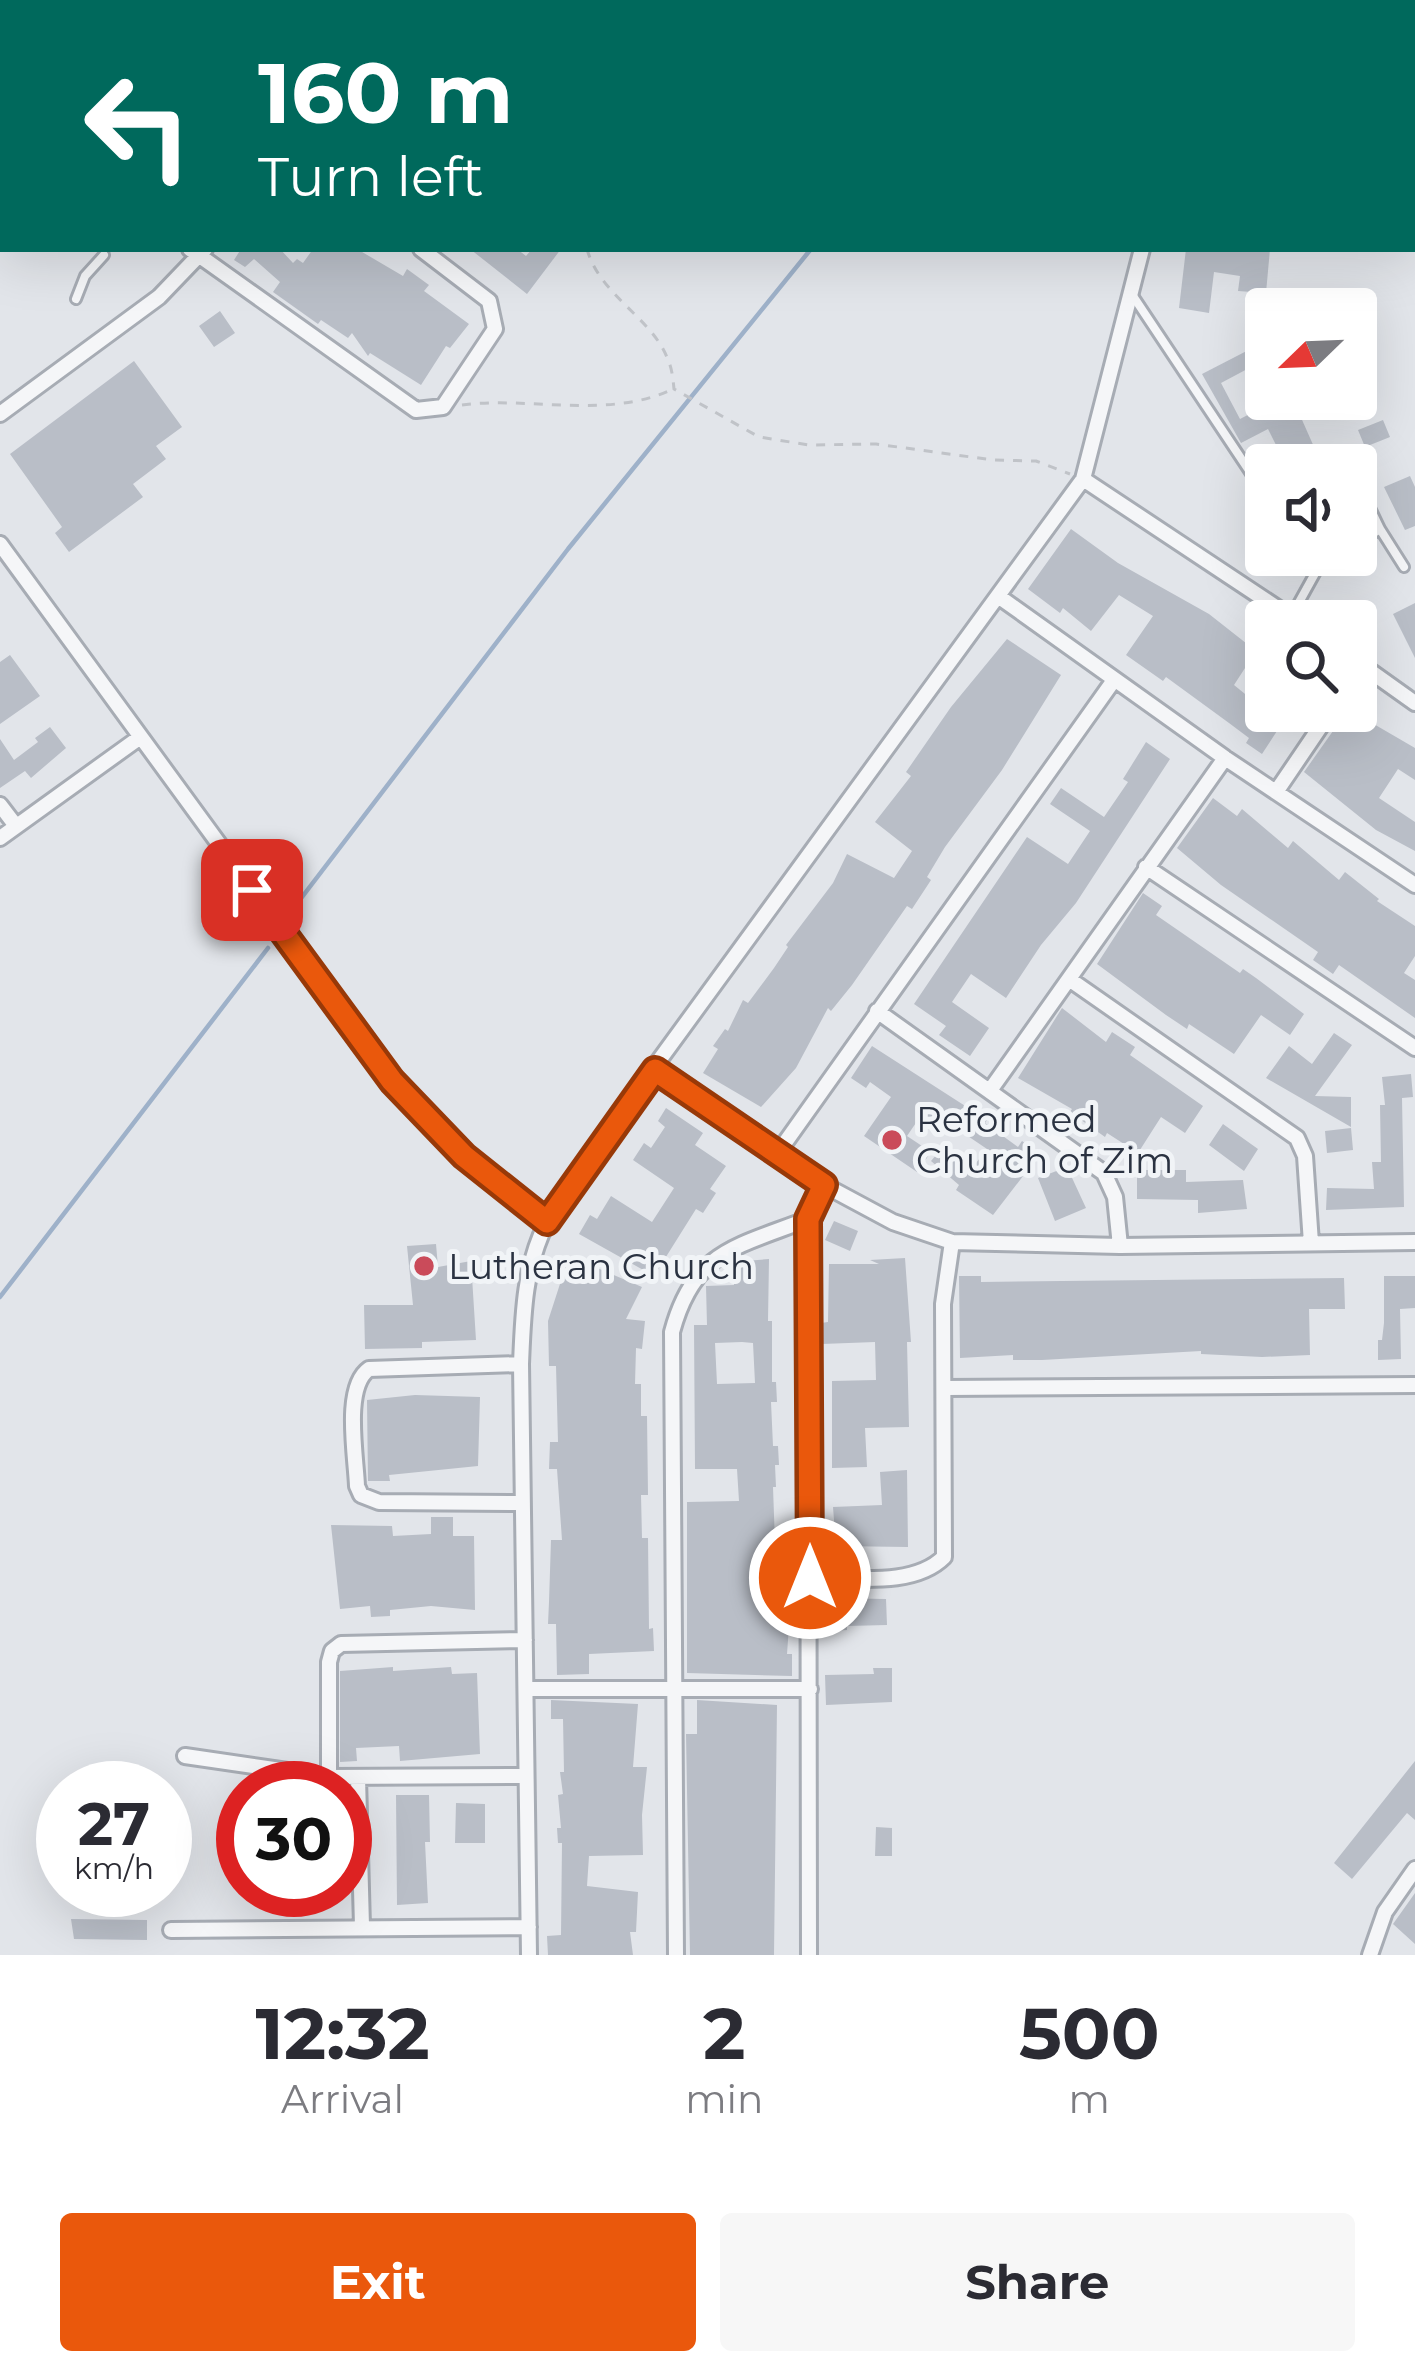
<!DOCTYPE html>
<html lang="en">
<head>
<meta charset="utf-8">
<style>
	:root { --surface:#fff; --page:#f7f7f7; --text:#2b2b33; --muted:#7c7c81; --accent:#ea580c }
	body { margin:0; font-family:Montserrat,sans-serif; background:var(--page); color:var(--text); height:100vh; display:flex; flex-direction:column; font-size:45px; white-space:nowrap }
	* { box-sizing:border-box; margin:0 }
	p { font-size:39px; color:var(--muted) }
	.icon { flex:none; width:66px; height:66px; fill:none; stroke:currentColor; stroke-width:2; stroke-linecap:round; stroke-linejoin:round }
	.map { position:relative; height:1955px; overflow:hidden }
	.drawer { display:flex; flex-direction:column; background:var(--surface); flex:1 }
	.drawer>* { flex:none }
	.hud { position:absolute; left:0px; top:0px; width:1416px; height:252px; box-shadow:0 12px 48px #0002; background:#00695c; color:#fff; overflow:hidden }
	.needle { width:78px; rotate:247deg }
	.controls { position:absolute; left:1245px; top:288px; display:grid; gap:24px }
	.controls a { display:grid; place-items:center; width:132px; height:132px; border-radius:12px; background:var(--surface); box-shadow:0 12px 48px #0002; font-size:60px }
	.speed { position:absolute; left:36px; top:1761px; display:flex; gap:24px; font-size:60px; font-weight:700; text-align:center }
	.speed>* { display:grid; place-content:center; width:156px; height:156px; border-radius:50%; background:var(--surface); box-shadow:0 12px 48px #0002; line-height:1 }
	.speed small { font-size:30px; font-weight:400 }
	.speed .limit { border:18px solid #d22; background:#fff; color:#111 }
	.pin { position:absolute; display:grid; place-items:center; width:102px; height:102px; color:#fff; margin:-51px; border-radius:24px; box-shadow:0 6px 18px #0006 }
	.me { position:absolute; width:132px; margin:-66px; rotate:0deg; stroke-linejoin:round; filter:drop-shadow(0 0 9px #0008) }
	.turn { display:flex; align-items:center; gap:42px; height:252px; padding:0 60px; font-size:54px }
	.turn .icon { width:156px; height:156px; stroke-width:2.5 }
	.turn b { display:block; font-size:84px; line-height:102px }
	.eta { display:flex; justify-content:space-evenly; align-items:center; height:204px; text-align:center }
	.eta b { font-size:72px; font-weight:700; line-height:84px }
	.button { display:flex; gap:24px; margin-top:auto; padding:24px 60px }
	.button a { flex:1; height:138px; border-radius:12px; background:var(--accent); color:#fff; font-size:48px; font-weight:700; line-height:138px; text-align:center }
	.button a+a { background:var(--page); color:var(--text) }
	.map>svg:first-child { display:block }
</style>
</head>
<body>
<div class="map">
<svg width="1415" height="1955" viewBox="0 0 1415 1955">
	<rect width="100%" height="100%" fill="#e2e5ea"/>
	<g fill="none" stroke-linecap="round" stroke-linejoin="round">
		<path stroke="#9eb1c9" stroke-width="4.5" d="M1002,3L1004,0
			M286,918L568,549L811,249
			M0,1297L268,948"/>
	</g>
	<path fill="#b9bec7" fill-rule="evenodd" d="M241,249H280L293,263L297,259L303,263L313,249H357L403,276L407,269L429,285L424,291L469,324L450,348L446,346L421,385L370,353L368,356L352,333L348,338L321,320L318,324L273,292L280,282L254,259L245,267L234,260Z
		M470,249H517L526,256L532,249H561L527,294Z
		M1186,249H1270L1266,293L1238,291L1240,276L1214,272L1209,313L1179,308Z
		M220,311L235,333L214,347L199,326Z
		M1266,341V359L1221,383L1240,419L1279,399H1327L1299,413L1322,465H1286L1268,429L1241,443L1202,374Z
		M134,361L182,427L156,446L166,459L133,484L143,497L69,552L55,533L62,527L10,454Z
		M1383,420L1390,437L1365,447L1358,430Z
		M1410,476L1415,487V526L1405,530L1384,487Z
		M1071,529L1118,563L1209,614L1256,651L1234,685L1266,711H1290L1262,754L1246,743L1249,738L1229,723L1166,677L1163,681L1126,655L1153,616L1119,595L1091,631L1063,608L1060,613L1028,589Z
		M1415,603V658L1393,614Z
		M1007,639L1061,675L1002,770L945,847L927,877L931,880L912,909L907,906L852,985L831,1011L828,1008L796,1068L761,1107L703,1073L718,1049L713,1046L725,1029L728,1031L743,1000L748,1003L774,968L788,947L786,945L833,883L847,854L894,878L912,851L875,822L911,776L906,772L951,707Z
		M10,655L40,696L0,724V662Z
		M1345,714L1368,730L1372,723L1415,748V780L1398,769L1379,798L1415,822V851L1376,830L1304,772Z
		M50,727L66,748L31,778L25,771L0,788V739L14,760L38,742L35,738Z
		M1146,742L1170,759L1076,903L1041,945L1006,998L971,974L952,1002L989,1028L970,1056L939,1035L946,1026L914,1004L1027,837L1068,864L1090,831L1050,804L1061,788L1104,817L1128,782L1123,779Z
		M1213,798L1237,816L1242,809L1288,848L1293,841L1339,880L1345,872L1379,899L1377,901L1415,926V956L1404,973L1415,980V1018L1339,965L1333,974L1313,960L1318,952L1221,885L1177,848Z
		M1143,893L1162,906L1156,915L1240,973L1243,969L1256,978L1304,1014L1290,1035L1261,1015L1234,1054L1189,1024L1187,1029L1166,1015L1097,964Z
		M1062,1008L1106,1042L1112,1032L1135,1047L1130,1055L1203,1106L1185,1133L1161,1117L1138,1153L1107,1133L1105,1137L1070,1112L1072,1109L1018,1078Z
		M1334,1033L1352,1045L1315,1096L1351,1097V1127L1266,1078L1289,1046L1312,1064Z
		M872,1046L987,1120L985,1123L1018,1147L1022,1141L1040,1154L993,1215L956,1190L959,1185L931,1161L942,1148L969,1172L987,1149L953,1126L950,1132L922,1114L907,1136L931,1152L917,1172L864,1136L891,1097L870,1082L866,1088L851,1078Z
		M1411,1074L1413,1097L1402,1098L1404,1207L1326,1210L1327,1188L1374,1189L1372,1162H1381L1380,1105H1385L1382,1077Z
		M666,1108L703,1133L695,1145L726,1166L710,1189L716,1193L703,1213L696,1209L654,1276L579,1234L590,1215L597,1219L611,1196L652,1222L674,1188L633,1160L644,1143L651,1148L665,1127L658,1121Z
		M1223,1124L1258,1149L1244,1171L1209,1145Z
		M1351,1128L1353,1150L1327,1153L1325,1131Z
		M1067,1167L1086,1208L1055,1221L1038,1178Z
		M1137,1170H1186V1182L1243,1180L1247,1209L1198,1213V1200L1137,1199Z
		M834,1221L858,1231L850,1251L825,1240Z
		M436,1244L438,1267L471,1261L476,1340L422,1342V1348L365,1349L364,1305H413L407,1246Z
		M569,1256L642,1287L626,1319L645,1321L642,1349L636,1348L635,1384H641V1416H647L648,1495H641L642,1538H648L649,1629L653,1628L654,1651L589,1654V1674L557,1675L556,1624H548L549,1602L551,1540H562L557,1469H549L550,1442H558L556,1366H549L548,1321Z
		M905,1258L911,1342H907L909,1427L865,1428L867,1467L832,1468V1381L876,1380L875,1342L822,1344L821,1323L828,1322L829,1264H879L870,1260Z
		M769,1259L768,1321H772V1382H776L777,1402H771L773,1446H778L779,1465H775L776,1487H773L778,1626H789L787,1654H792V1676L687,1673V1502L739,1501L737,1469H695L694,1325H707L706,1286L734,1285L733,1262ZM742,1342L753,1343L755,1383L717,1384L715,1343Z
		M959,1276H981V1282L1344,1278L1345,1309H1309L1310,1355L1262,1357L1201,1354V1351L1042,1360H1013V1355L960,1358Z
		M1384,1276H1415V1308L1400,1309L1401,1359L1378,1360V1340H1382L1384,1323Z
		M415,1395L480,1397L478,1466L389,1475L390,1481H368L367,1400Z
		M907,1470L908,1547L836,1546L833,1507L882,1505L880,1472Z
		M431,1517H453V1536H474L475,1610L431,1606L390,1610V1616L371,1617L370,1606L340,1609L331,1525L392,1526L393,1536L431,1534Z
		M832,1598L886,1599L887,1625L847,1626V1630L833,1631Z
		M393,1667V1671L451,1667L452,1674L477,1673L480,1754L400,1761L399,1746L356,1748L357,1761L340,1762V1671Z
		M873,1668H892V1702L826,1705L825,1675L874,1674Z
		M551,1700L638,1704L633,1767H647L642,1815L643,1855L589,1856L587,1886L638,1892L636,1932H630L633,1955H548L547,1936L561,1935L562,1843H558L557,1828H561L558,1795L563,1794L560,1772H564L563,1719H551Z
		M697,1700L777,1705L774,1955H690L686,1734H697Z
		M1415,1761V1820L1407,1813L1352,1879L1334,1863Z
		M396,1795H429L430,1842H425L428,1903L397,1905Z
		M456,1803L485,1804V1843H455Z
		M876,1827L892,1828V1856H875Z
		M1415,1893V1944L1393,1924Z
		M71,1919L147,1920V1940L74,1939Z"/>
	<g fill="none" stroke-linecap="round" stroke-linejoin="round">
		<defs>
			<path id="lane" d="M0,94L3,93
				M1131,293L1266,496
				M76,299L85,276L104,255
				M1348,462L1349,465
				M1356,479L1380,529L1404,567
				M1356,544L1380,529
				M1318,568L1339,555
				M1292,615L1318,568L1305,555"/>
			<path id="street" d="M97,0L101,3
				M542,0L546,3
				M220,3L222,0
				M394,3L397,0
				M1232,3L1233,0
				M190,249L416,410L443,407L495,329L489,301L421,249
				M0,414L159,297L205,249
				M1083,479L1297,621
				M0,544L392,1081L464,1156L547,1222
				M998,596L1225,758L1415,885
				M1356,661L1415,703
				M1276,792L1331,711
				M0,805L16,826
				M0,838L139,738
				M1146,867L1415,1048
				M1069,979L1297,1138L1305,1156L1311,1243
				M877,1011L1104,1173L1115,1197L1120,1246
				M655,1070L824,1185L893,1222L952,1242L1120,1246L1415,1242
				M991,1089L1225,758
				M777,1154L1114,680
				M521,1364L369,1369C343,1387 356,1456 357,1486L361,1495L379,1502L523,1503
				M946,1388L1415,1385
				M810,1578C852,1577 913,1588 944,1557L943,1304L952,1242
				M526,1689H810
				M185,1756L329,1777L525,1776
				M329,1777V1662L332,1651L341,1644L525,1640
				M358,1778L362,1926
				M171,1930L529,1927
				M529,1955L521,1364C523,1316 524,1268 546,1224C561,1193 585,1165 604,1136L1083,479L1142,249
				M676,1955L672,1332C694,1250 737,1247 808,1219
				M809,1955L808,1219L824,1185
				M1370,1955L1385,1912L1415,1869"/>
		</defs>
		<use href="#lane" stroke="#a7acb4" stroke-width="14"/>
		<use href="#street" stroke="#a7acb4" stroke-width="20"/>
		<path stroke="#c0c3c8" stroke-width="3" stroke-dasharray="9 9" stroke-linecap="butt" d="M939,0L942,3
			M587,249C600,296 653,318 668,360C672,368 673,379 674,389L759,437L809,445L876,444L993,460L1036,461L1070,474
			M462,405C530,396 608,420 673,389"/>
		<use href="#lane" stroke="#f5f6f8" stroke-width="8"/>
		<use href="#street" stroke="#f5f6f8" stroke-width="14"/>
	</g>
	<g fill="none" stroke-linecap="round" stroke-linejoin="round">
		<defs>
			<path id="route" d="M252,890L392,1081L464,1156L547,1222L655,1070L824,1185L808,1219L810,1578"/>
		</defs>
		<use href="#route" stroke="#983908" stroke-width="30"/>
		<use href="#route" stroke="#ea580c" stroke-width="21"/>
	</g>
	<g fill="#ca4b5a" stroke="#f1f4f7" stroke-width="4.5">
		<circle cx="892" cy="1140" r="12"/>
		<circle cx="424" cy="1266" r="12"/>
	</g>
	<g text-anchor="middle" stroke-width="10" stroke-linejoin="round" paint-order="stroke">
		<g font-size="36" fill="#2a3241" stroke="#f1f4f7" text-anchor="start">
			<text x="916" y="1132">Reformed<tspan x="916" dy="41">Church of Zim</tspan></text>
			<text x="448" y="1279">Lutheran Church</text>
		</g>
	</g>
</svg>
<div class="controls">
<a><svg class="needle" viewBox="-14 -14 28 28"><path d="M0-13l5 13h-10z" fill="#e53935"/><path d="M0 13l5-13h-10z" fill="#7c7c81"/></svg></a>
<a><svg class="icon" aria-label="sound" viewBox="0 0 24 24"><path d="M4 9h4l5-4v14l-5-4H4zM17 9q2 3 0 6"/></svg></a>
<a><svg class="icon" aria-label="search" viewBox="0 0 24 24"><circle cx="10" cy="10" r="6"/><path d="M15 15l6 6"/></svg></a>
</div>
<div class="speed"><div>27<small>km/h</small></div><div class="limit">30</div></div>
<div class="pin" style="left:252px;top:890px;background:#d93025"><svg class="icon" aria-label="arrive" viewBox="0 0 24 24"><path d="M6 21V4h12l-3 4 3 4H6"/></svg></div>
<svg class="me" style="left:810px;top:1578px" viewBox="-20 -20 40 40"><circle r="17" fill="#ea580c" stroke="#fff" stroke-width="3"/><path d="M0-11L8 9 0 5-8 9z" fill="#fff"/></svg>
<div class="hud">
<div class="turn"><svg class="icon" aria-label="left" viewBox="0 0 24 24"><path d="M17 20v-9H6M10 6l-5 5 5 5"/></svg><div><b>160 m</b>Turn left</div></div>
</div>
</div>
<section class="drawer">
<div class="eta">
<div><b>12:32</b><p>Arrival</p></div>
<div><b>2</b><p>min</p></div>
<div><b>500</b><p>m</p></div>
</div>
<div class="button"><a>Exit</a><a>Share</a></div>
</section>
</body>
</html>
